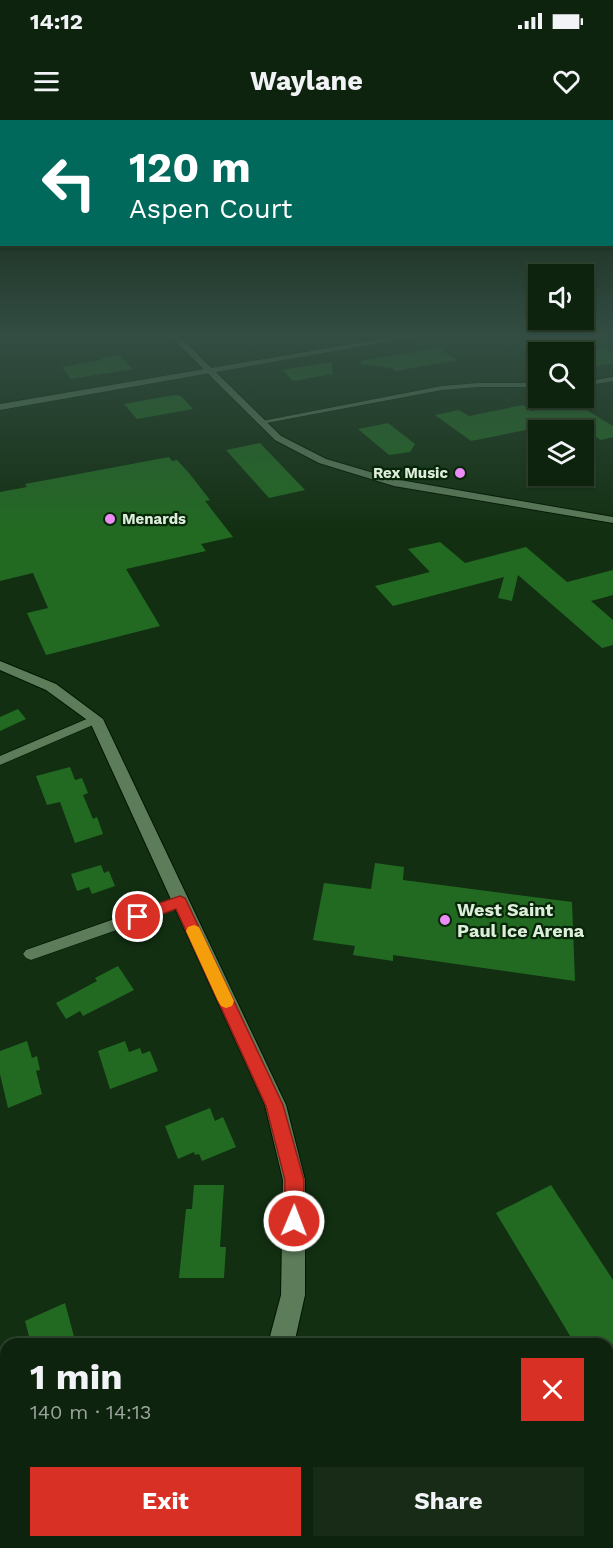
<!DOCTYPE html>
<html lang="en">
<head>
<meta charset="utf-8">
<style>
	:root { --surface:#0e230d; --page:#172b16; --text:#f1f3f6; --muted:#9ba49d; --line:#2e402e; --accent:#d93025 }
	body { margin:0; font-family:"Work Sans",sans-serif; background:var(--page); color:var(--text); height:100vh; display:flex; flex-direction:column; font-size:22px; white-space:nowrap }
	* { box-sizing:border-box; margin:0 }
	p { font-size:20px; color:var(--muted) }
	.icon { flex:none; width:33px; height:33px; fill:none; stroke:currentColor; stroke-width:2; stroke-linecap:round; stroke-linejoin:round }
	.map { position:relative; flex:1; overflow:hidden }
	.sheet { position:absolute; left:0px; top:1218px; width:614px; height:210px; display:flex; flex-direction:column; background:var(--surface); border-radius:18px 18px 0 0; box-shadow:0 2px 4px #0004,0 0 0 2px var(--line) }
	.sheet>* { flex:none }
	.top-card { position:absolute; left:0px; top:0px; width:614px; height:126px; box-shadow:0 2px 4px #0004,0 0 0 2px var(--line); background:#00695c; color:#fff; overflow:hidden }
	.controls { position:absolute; left:528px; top:144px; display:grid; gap:12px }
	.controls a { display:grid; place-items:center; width:66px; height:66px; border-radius:0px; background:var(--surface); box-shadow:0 2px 4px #0004,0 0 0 2px var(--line); font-size:30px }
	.pin { position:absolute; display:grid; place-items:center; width:51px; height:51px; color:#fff; margin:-26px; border:3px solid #fff; border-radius:50%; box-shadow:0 2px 6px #0007 }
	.me { position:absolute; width:66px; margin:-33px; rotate:1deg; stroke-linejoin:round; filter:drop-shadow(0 0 4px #0008) }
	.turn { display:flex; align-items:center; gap:21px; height:126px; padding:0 30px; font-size:27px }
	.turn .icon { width:78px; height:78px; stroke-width:2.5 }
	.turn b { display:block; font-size:42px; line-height:51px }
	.round { display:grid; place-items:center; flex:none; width:63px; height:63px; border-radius:0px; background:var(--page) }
	.headline { display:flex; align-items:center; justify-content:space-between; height:102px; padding:0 30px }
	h1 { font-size:36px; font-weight:700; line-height:45px }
	.action { display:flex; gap:12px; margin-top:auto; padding:12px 30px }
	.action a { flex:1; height:69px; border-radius:0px; background:var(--accent); color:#fff; font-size:24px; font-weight:700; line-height:69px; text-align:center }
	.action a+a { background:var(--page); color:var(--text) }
	.status { display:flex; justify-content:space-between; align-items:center; height:42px; padding:0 30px; background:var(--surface); direction:ltr }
	.status svg { height:16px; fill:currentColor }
	header { display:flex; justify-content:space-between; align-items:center; height:78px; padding:0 30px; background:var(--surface); font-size:27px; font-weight:700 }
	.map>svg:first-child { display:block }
</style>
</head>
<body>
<div class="status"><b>14:12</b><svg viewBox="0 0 49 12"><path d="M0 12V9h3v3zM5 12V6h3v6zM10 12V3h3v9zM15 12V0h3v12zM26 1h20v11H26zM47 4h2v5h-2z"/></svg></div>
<header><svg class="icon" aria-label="menu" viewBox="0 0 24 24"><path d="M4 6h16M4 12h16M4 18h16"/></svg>Waylane<svg class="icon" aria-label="heart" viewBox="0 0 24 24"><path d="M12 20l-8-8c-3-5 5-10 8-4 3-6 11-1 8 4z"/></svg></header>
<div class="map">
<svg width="613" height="1428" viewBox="0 0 613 1428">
	<rect width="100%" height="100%" fill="#122f11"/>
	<path fill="#226a22" d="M438,228L457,240L396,251L391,248L361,244V241Z
		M604,228L613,232V243L584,248V232Z
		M119,235L133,249L71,259L62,247L102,240L100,238Z
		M331,242L333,254L293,261L282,250Z
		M174,275L181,276L193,289L137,299L124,284Z
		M523,285L531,291L578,285L613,306V317L601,320L571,301L471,321L435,295L459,290L469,296Z
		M388,303L415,324L410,332L389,335L358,309Z
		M260,323L305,370L269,378L226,330Z
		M169,337L172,341L177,340L189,353L210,380L205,381L233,417L201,424L206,431L126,449L160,506L46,535L27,493L48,488L33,453L0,461V372L27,367L25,364Z
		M440,422L465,443L526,427L567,462L613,450V475L591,481L613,500V525L602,528L518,455L512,481L498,478L504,457L393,486L375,466L430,452L408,429Z
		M18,589L26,599L0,611V597Z
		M70,647L75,660L82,658L88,673L83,675L93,699L97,697L103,714L75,723L60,682L47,685L36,656Z
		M375,743L404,747L403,760L572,782L575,861L393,835V841L353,835L355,826L313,820L324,763L371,769Z
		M101,745L104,753L109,751L115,766L92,774L89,767L77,771L71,754Z
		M118,846L134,870L83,896L80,891L66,899L56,883L97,861L95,858Z
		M27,921L32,938L37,936L40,950L36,951L42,974L8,988L0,954V931Z
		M125,921L129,932L140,928L142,934L150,931L158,951L110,969L98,931Z
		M210,988L215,1001L223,997L236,1027L202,1041L199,1034L195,1035L194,1032L178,1039L165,1006Z
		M194,1065H224L220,1127H226L224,1158H179L186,1089H192Z
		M551,1065L613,1160V1224H575L496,1093Z
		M65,1183L76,1224H31L25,1201Z"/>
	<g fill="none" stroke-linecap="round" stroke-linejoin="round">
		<defs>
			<path id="minor" d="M613,257V261L584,266V262Z
				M478,263H538V267H478L442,270L261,304L257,302L442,266Z
				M96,595L102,599L100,602L0,645V636Z
				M180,776L185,778L187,782L185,786L31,840L26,838L23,834L26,830Z
				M0,1349L6,1351V1377L0,1375Z
				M158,1422H229L232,1428H161Z"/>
			<path id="tertiary" d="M168,214H177L281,316L326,339L394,359L613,397V403L394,366L319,343L275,320Z
				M0,541L56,564L103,599L286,985L305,1060V1175L294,1224H268L281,1175L283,1060L265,985L90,602L46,570L0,550Z
				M218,1422H246L244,1428H216Z"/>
			<path id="secondary" d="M410,214H432L0,290V284Z"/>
		</defs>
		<use href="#minor" stroke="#001600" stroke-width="1"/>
		<use href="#tertiary" stroke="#001600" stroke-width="2"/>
		<use href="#secondary" stroke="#001600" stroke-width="1"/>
		<use href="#minor" fill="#5c7c5a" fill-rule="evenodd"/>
		<use href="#tertiary" fill="#5c7c5a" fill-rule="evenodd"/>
		<use href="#secondary" fill="#5c7c5a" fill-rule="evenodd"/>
	</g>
	<linearGradient id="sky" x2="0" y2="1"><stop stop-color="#0a1a09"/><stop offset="0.52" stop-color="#334d43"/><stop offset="1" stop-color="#334d43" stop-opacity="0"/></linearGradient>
	<rect width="613" height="414" fill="url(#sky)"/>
	<path fill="#d93025" stroke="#8d1f18" stroke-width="1.5" d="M180,776L185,778L187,782L283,985L304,1060L303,1101L301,1108L294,1111L287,1108L284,1101L285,1060L266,986L176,789L138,803L132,801L130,797L132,792Z"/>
	<path fill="#f59e0b" d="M194,805L199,807L201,811L234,881L232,886L226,888L221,886L218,881L186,811L188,807Z"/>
	<g fill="#ed8cf9" stroke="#072507" stroke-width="2">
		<circle cx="460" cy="353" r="6"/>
		<circle cx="110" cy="399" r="6"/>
		<circle cx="445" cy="800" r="6"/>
	</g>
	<g text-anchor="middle" stroke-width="4.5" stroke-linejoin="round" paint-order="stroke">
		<g font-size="15" font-weight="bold" fill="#dcedda" stroke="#072507" text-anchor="end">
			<text x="448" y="358">Rex Music</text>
			<text x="122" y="404" text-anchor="start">Menards</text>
		</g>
		<g font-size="18" font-weight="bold" fill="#dcedda" stroke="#072507" text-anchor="start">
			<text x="457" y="796">West Saint<tspan x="457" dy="21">Paul Ice Arena</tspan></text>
		</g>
	</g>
</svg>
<div class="controls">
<a><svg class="icon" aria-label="sound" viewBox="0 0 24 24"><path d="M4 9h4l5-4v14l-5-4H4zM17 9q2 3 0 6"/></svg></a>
<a><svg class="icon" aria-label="search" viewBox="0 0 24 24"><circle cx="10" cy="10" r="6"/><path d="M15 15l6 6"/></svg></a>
<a><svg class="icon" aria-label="layers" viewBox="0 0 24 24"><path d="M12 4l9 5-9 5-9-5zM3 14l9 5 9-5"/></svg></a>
</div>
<div class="pin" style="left:138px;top:797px;background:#d93025"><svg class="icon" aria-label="arrive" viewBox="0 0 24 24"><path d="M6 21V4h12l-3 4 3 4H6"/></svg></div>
<svg class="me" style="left:294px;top:1101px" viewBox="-20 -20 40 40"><circle r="17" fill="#d93025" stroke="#fff" stroke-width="3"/><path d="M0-11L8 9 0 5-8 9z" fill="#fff"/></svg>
<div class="top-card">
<div class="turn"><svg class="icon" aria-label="left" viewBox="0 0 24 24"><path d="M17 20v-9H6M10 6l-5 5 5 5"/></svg><div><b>120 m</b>Aspen Court</div></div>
</div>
<section class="sheet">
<div class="headline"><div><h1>1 min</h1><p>140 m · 14:13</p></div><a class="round" style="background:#d93025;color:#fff"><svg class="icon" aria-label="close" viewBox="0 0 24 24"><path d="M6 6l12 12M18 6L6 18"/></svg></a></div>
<div class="action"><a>Exit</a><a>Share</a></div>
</section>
</div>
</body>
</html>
